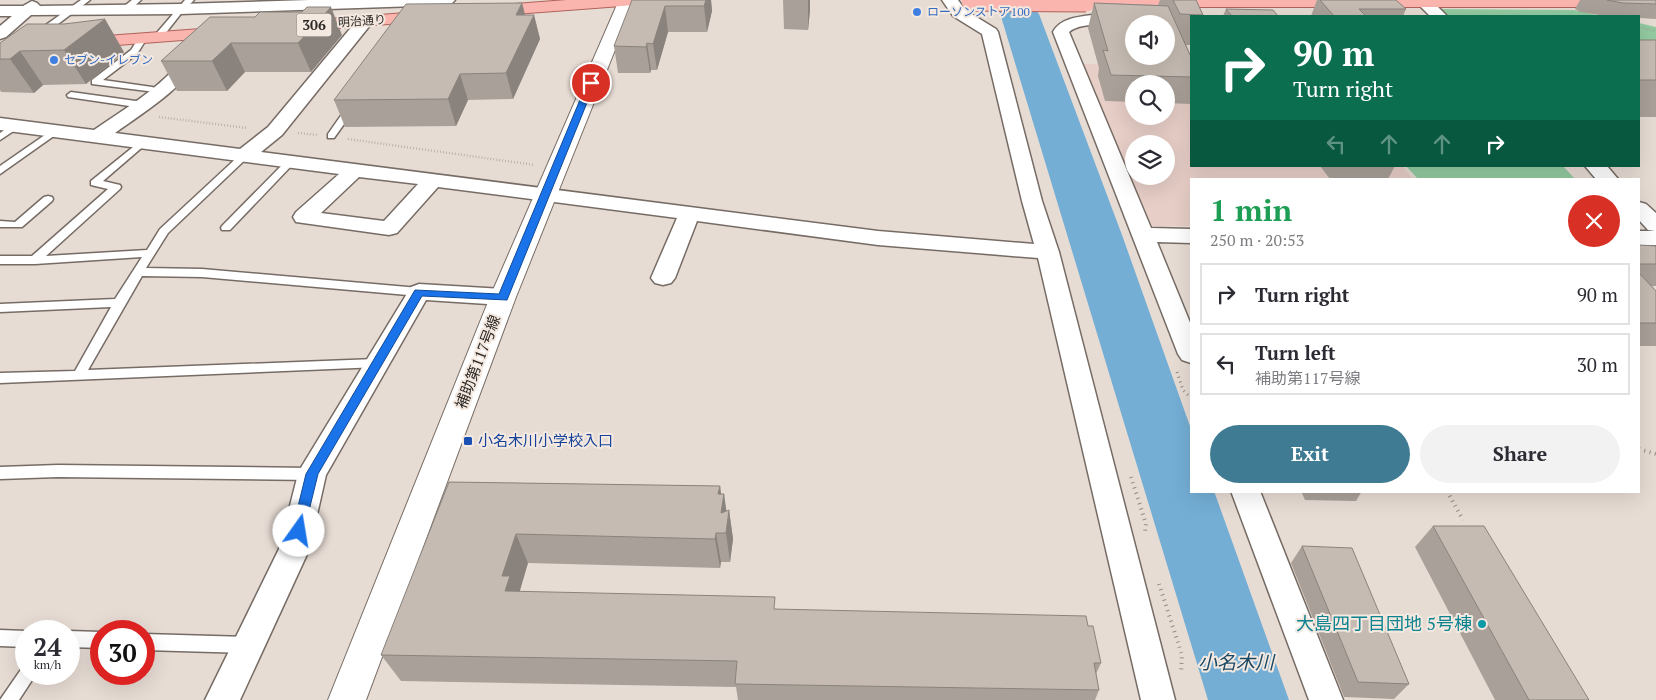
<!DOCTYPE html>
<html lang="en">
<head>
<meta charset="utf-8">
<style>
	:root { --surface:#fff; --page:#f2f2f3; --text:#2b2b33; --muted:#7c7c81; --line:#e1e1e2; --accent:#3f7b92 }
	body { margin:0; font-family:"PT Serif","Noto Sans JP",serif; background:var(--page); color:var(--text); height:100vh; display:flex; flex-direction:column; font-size:19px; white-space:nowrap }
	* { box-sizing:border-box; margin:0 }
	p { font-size:16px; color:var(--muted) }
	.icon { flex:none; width:28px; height:28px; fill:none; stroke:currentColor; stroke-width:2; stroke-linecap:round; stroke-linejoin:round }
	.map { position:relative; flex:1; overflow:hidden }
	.drawer { position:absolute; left:1190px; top:178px; width:450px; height:315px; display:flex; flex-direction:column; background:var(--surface); border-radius:0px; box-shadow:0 5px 20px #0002 }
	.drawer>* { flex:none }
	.top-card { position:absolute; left:1190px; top:15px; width:450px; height:152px; border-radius:0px; box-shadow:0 5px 20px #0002; background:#0b6e4f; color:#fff; overflow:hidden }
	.fabs { position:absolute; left:1125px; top:15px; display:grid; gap:10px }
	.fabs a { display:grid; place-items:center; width:50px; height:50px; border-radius:50%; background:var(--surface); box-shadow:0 5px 20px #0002; font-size:25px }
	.speed { position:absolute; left:15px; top:620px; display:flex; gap:10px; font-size:25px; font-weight:700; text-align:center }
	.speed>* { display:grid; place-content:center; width:65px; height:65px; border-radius:50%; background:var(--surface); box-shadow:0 5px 20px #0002; line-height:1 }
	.speed small { font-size:12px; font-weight:400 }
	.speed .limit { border:8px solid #d22; background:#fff; color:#111 }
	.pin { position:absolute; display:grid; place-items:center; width:42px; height:42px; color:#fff; margin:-21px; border:2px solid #fff; border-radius:50%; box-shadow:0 1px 5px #0007 }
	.me { position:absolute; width:55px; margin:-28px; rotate:13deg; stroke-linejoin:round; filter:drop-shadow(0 0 4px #0008) }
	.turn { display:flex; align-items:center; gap:18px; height:105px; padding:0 20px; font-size:22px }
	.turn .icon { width:65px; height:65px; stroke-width:2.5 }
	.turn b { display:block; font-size:35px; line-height:42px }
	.lanes { display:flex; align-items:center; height:48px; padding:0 20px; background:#0003; justify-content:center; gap:25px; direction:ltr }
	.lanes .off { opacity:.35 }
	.round { display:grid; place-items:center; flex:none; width:52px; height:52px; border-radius:26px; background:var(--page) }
	.headline { display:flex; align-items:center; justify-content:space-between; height:85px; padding:0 20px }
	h1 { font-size:30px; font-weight:700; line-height:38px; color:#1e9e55 }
	.action { display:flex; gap:10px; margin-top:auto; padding:10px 20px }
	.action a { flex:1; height:58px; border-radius:30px; background:var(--accent); color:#fff; font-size:20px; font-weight:700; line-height:58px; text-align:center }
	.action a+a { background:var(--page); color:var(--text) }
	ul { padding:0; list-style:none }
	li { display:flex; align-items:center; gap:15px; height:62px; margin:0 10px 8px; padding:0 10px; border:2px solid var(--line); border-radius:0px }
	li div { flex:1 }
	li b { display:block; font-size:19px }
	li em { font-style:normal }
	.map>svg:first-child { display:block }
</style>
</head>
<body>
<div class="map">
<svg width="1656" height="700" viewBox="0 0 1656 700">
	<rect width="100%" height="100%" fill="#e7dcd4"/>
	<path fill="#e7cec7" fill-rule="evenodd" d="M1083,64L1191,67V166H1402L1413,179H1191V226H1152ZM1134,84H1166V116H1134ZM1134,144H1166V176H1134Z"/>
	<path fill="#93cba1" d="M1440,9L1574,10L1601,16H1446Z
		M1639,23L1656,27V63H1639Z
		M1406,166H1563L1575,179H1418Z"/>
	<path fill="#74aed5" d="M996,0L1035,9L1039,14L1122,235L1191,429V491H1214L1289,700H1208Z"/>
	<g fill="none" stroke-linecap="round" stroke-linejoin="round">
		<defs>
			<path id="service" d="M81,0H90L42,36H36V32Z
				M132,0H141L128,12H122V8Z
				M185,0H194L183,11L161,39H155V35Z
				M140,36L147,38L137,54L103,80L152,87L155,88V92L92,84V80L131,50Z
				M71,92L143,102L148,105L143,108L68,97L67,95Z
				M352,103L357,106L334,138H328V134L349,104Z
				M15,123L20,126L18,128L0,140V133Z
				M55,128L60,131L58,133L0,174V166Z
				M143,139L146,140V144L103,181L120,185L121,187L120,189L46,256L147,250L160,229L242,153H248V157L168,233L146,268L202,269L419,288L425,292L419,296L202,277L142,276L88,370L375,359L379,361L381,364L379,367L0,383V373L75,371L111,307L0,312V304L115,299L142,257L35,264H0V256H32L108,189L91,185V181Z
				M291,158L296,161L294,163L230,230H222L221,228L222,226L288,159Z
				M48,196L52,197L53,199L52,201L22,227H0V221L15,222L44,197Z
				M58,465L312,468L317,470L319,474L317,478L312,480L58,477L0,479V467Z
				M0,630L26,631V647L0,646Z
				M69,631L101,632V648L69,647Z
				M144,634L248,637L254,640L256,645L254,650L248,653L144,650Z
				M26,667V674H36L19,700H0L22,668Z"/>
			<path id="minor" d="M309,0H455L452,3L447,5L180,14L31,15L6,37L0,39V26L12,16H0V6H23L32,1L37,3L40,6L180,4Z
				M942,0H958L965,10L996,29L998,32L1042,201L1059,252L1175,700H1141L1038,258L878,245L697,221L675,278L671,283L663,285L655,283L651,278L677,218L438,187L397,233L389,235L296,222L293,217L296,212L339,174L0,130V118L94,130C123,110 155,91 179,64C187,57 190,51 201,53L203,57C181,89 146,111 115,133L240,149L268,127L359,18H371L373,21L371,24L282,135L261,152L878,231L1034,244L1022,201L982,34L953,16ZM359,177L418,184L384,221L321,213Z
				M1110,0H1128L1132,12C1119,30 1084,19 1069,32L1151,228L1191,229V243L1157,242L1191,325V363L1182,360L1178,354L1053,32C1063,12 1097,18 1116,10L1115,4Z
				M1409,0H1431L1447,16H1430L1419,5L1412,3Z
				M1585,166H1607L1618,179H1596Z
				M1639,202L1646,204L1656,213V245H1639V231H1655L1648,230L1639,220Z
				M419,284L503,289L511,291L515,297L511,303L503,305L426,300L326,475L309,550L240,700H205L279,549L298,474L302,466L411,287Z
				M1231,491H1260L1343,700H1309Z"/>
			<path id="tertiary" d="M619,0H635L516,297L366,700H328L490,297Z"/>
			<path id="primary" d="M567,0H643L641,4L635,5L488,16L482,15L479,11L482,7L488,6Z
				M1079,0H1656V7H1086L1080,6L1078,2Z
				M432,11L438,12L441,16L438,20L301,31L295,30L292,26L295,22L301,21Z
				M228,27L234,28L237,32L234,36L79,48L73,47L70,43L73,39L79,38Z"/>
		</defs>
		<use href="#service" stroke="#766c65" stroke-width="3"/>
		<use href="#minor" stroke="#766c65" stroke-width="3"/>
		<use href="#tertiary" stroke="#766c65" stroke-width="2"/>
		<use href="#primary" stroke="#b0635b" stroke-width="2"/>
		<path stroke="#948c87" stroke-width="2.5" stroke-dasharray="0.5 2.5" stroke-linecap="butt" d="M1639,27L1656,31
			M159,117L247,128
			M298,133L317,135
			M348,139L535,165"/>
		<path stroke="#948c87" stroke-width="3" stroke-dasharray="1 4" stroke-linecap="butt" d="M1177,372L1183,390L1191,398"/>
		<path stroke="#948c87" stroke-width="4" stroke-dasharray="1 4.5" stroke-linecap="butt" d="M1639,449L1656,454
			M1131,477L1146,524L1145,533
			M1447,491L1463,520
			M1159,584L1182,655L1181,672"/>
		<use href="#service" fill="#fff" fill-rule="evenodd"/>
		<use href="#minor" fill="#fff" fill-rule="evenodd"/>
		<use href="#tertiary" fill="#fff" fill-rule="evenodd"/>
		<use href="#primary" fill="#fbb5af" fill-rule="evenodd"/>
		<defs>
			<path id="primary-bridge" d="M971,1L1086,2"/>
		</defs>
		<use href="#primary-bridge" stroke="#b0635b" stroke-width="21" stroke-linecap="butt"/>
		<use href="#primary-bridge" stroke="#fbb5af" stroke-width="19"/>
	</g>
	<path fill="#a9a199" d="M632,0H711L712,11L707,32H668L657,70H651L650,73H618L614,46Z
		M783,0H810V10L808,30L784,29Z
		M1160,0H1196L1203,15V16H1191V45H1186L1191,57V104L1166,103V84H1134V102L1105,101L1098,76L1099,68L1088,28L1094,3L1158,5Z
		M1317,0H1396L1406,9L1403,16H1311Z
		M1580,0H1656V19L1639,18V16H1606L1580,12L1575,9Z
		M522,3L525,15H534L540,39L513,99L468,100L456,126L345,127L334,100Z
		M1226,9L1278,16H1223Z
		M210,17L342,35L311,72H245L227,91H177L161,61Z
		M1639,40H1656V117H1639Z
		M0,43L124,52L86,84L43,85L34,93L1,92L0,90Z
		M1320,166H1395L1388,179H1330Z
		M1639,245L1656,246V286H1652L1656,291V346H1639Z
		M449,482L720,486L721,494H724L726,511L729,510L733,539L730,562H721L720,568L528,563L519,591L776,609L1088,626L1101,663L1096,674L1099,690L1095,700H738L736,687L401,681L381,655Z
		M1301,491H1362L1356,501L1305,500Z
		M1433,526L1589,700H1495L1415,547Z
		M1302,546L1409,684L1394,699L1344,697L1291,563Z"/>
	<path fill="#8a837d" d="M706,0H711L712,11L707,32L704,6Z
		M808,0H810V10L808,30Z
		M522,3L528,27L534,15L540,39L513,99L506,73L516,15Z
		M665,6L668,32L657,70L653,44Z
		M331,7L342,35L311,72L298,43Z
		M105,19L124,52L86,84L64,50Z
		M231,43L245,72L227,91L212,61Z
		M647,43L651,70L650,73L646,47Z
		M20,51L43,85L34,93L10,59Z
		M460,74L468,100L456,126L448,99Z
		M720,486L722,503L724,494L728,522L729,510L733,539L730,562L726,533H724L718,494Z
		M716,533L721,562L720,568L715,539Z
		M516,534L528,563L519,594L505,591L502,576Z"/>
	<path fill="#c5bbb2" stroke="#8a837d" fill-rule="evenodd" d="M632,0H706L704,6H665L653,44L647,43L646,47L614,46Z
		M1173,0H1196L1203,15L1180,14Z
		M1320,0H1396L1406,9H1359L1366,16H1334Z
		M1607,0H1656V4L1623,3Z
		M522,3L516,15H534L506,73L460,74L448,99L334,100L406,4Z
		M1094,3L1168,6L1191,57V77L1111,75L1103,50L1108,51ZM1134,24H1166V56H1134Z
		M307,7H331L298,43H231L212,61H161L210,17H255L260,12H302Z
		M1226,9L1273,10L1278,16H1232Z
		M105,19L64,50L20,51L10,59H0V43L27,24H64Z
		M1639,40H1656V80H1639Z
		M1639,245L1656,246V264H1639Z
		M1639,273L1656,291V323H1639Z
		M449,482L720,486L718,494H724L721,513L729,510L726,533H716L715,539L516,534L502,576H510L505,591L775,597L774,609L1086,616L1088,626H1093L1101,663H1094L1099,690L735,684L737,661L381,655Z
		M1433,526H1484L1589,700H1529Z
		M1302,546L1352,548L1409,684L1358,682Z"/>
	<path fill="#1a73e8" stroke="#114b97" d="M591,80L595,83L507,300L422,296L318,474L303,535L299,536L294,535L292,531L306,474L415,290L499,294L587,83Z"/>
	<g fill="#3f7fe0" stroke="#f4e9e1" stroke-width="2">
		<circle cx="917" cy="12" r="5"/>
		<circle cx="54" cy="60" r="5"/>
	</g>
	<rect fill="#1a4fb4" stroke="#f4e9e1" stroke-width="2" x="463" y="436" width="10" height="10" rx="2.5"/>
	<circle fill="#0f9aa8" stroke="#f4e9e1" stroke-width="2" cx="1482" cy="624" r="5"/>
	<g text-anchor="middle" stroke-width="4" stroke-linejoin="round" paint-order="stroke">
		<g font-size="12" fill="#366cbe" stroke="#f4e9e1" text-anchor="start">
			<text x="927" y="16">ローソンストア100</text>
			<text x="64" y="64">セブン-イレブン</text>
		</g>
		<g font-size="12" fill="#2b2724" stroke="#f4e9e1">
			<text transform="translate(362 21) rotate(-4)" y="4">明治通り</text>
		</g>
		<rect fill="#f4e9e1" stroke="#67615d" stroke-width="1" x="296.5" y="13.5" width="35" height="23" rx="4"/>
		<g font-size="14" font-weight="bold" fill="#2b2724">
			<text x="314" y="30">306</text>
		</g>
		<g font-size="15" fill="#2b2724" stroke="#f4e9e1">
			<text transform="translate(478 362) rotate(-69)" y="5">補助第117号線</text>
		</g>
		<g font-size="15" fill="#164399" stroke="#f4e9e1" text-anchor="start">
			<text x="478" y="446">小名木川小学校入口</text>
		</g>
		<g font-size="18" fill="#0d838f" stroke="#f4e9e1" text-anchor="end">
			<text x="1472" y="630">大島四丁目団地 5号棟</text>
		</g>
		<g font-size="19" font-style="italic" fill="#1b4964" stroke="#f4e9e1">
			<text x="1236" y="669">小名木川</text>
		</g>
	</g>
</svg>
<div class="fabs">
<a><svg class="icon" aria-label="sound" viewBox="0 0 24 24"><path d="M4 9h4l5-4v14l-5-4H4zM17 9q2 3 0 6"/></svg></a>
<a><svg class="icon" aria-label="search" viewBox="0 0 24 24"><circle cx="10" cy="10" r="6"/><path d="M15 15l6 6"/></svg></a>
<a><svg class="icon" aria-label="layers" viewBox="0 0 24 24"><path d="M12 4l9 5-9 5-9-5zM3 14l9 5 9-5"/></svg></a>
</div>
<div class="speed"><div>24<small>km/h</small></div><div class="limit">30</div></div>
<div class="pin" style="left:591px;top:83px;background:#d93025"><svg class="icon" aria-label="arrive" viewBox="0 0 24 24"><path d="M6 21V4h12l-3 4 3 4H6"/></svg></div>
<svg class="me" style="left:299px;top:531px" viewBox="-20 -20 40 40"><circle r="19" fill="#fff"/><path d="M0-13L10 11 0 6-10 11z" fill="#1a73e8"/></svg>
<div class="top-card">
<div class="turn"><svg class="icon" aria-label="right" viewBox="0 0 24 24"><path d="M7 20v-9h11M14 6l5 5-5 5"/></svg><div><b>90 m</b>Turn right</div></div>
<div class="lanes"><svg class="icon off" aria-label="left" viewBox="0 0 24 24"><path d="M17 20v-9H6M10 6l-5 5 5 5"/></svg><svg class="icon off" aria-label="ahead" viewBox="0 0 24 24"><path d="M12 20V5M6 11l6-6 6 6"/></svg><svg class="icon off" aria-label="ahead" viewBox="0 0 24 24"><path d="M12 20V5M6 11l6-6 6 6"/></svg><svg class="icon" aria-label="right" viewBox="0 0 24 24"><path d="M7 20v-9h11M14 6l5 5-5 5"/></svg></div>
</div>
<section class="drawer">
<div class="headline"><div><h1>1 min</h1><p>250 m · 20:53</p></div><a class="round" style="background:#d93025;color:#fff"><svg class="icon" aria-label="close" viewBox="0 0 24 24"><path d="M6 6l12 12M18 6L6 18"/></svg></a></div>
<ul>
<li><svg class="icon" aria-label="right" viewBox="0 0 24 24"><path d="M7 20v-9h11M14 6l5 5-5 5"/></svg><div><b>Turn right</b></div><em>90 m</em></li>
<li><svg class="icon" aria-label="left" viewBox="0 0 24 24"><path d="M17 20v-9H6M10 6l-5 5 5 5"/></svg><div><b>Turn left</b><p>補助第117号線</p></div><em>30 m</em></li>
</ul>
<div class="action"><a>Exit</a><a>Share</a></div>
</section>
</div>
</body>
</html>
